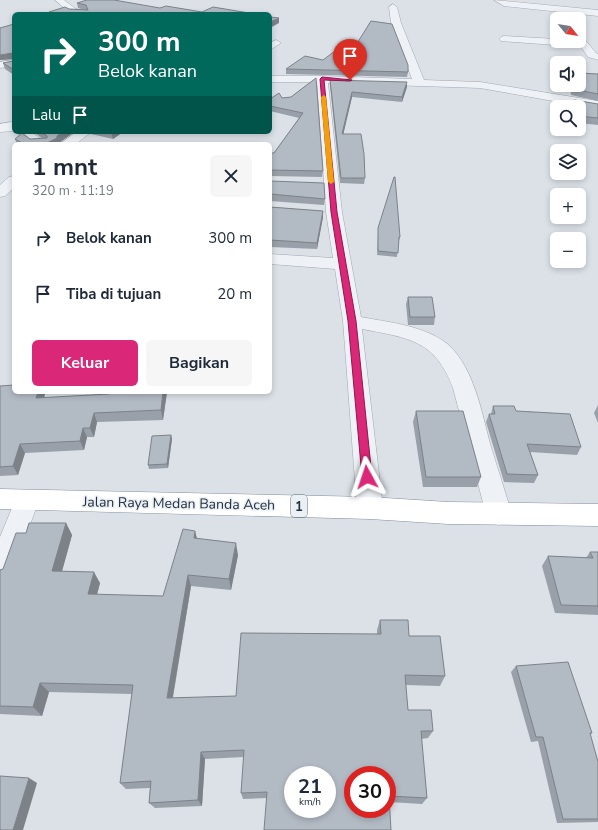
<!DOCTYPE html>
<html lang="id">
<head>
<meta charset="utf-8">
<style>
	:root { --surface:#fff; --page:#f6f6f7; --text:#1f2937; --muted:#747a83; --accent:#db2777 }
	body { margin:0; font-family:"Nunito Sans",sans-serif; background:var(--page); color:var(--text); height:100vh; display:flex; flex-direction:column; font-size:15px; white-space:nowrap }
	* { box-sizing:border-box; margin:0 }
	p { font-size:13px; color:var(--muted) }
	.icon { flex:none; width:22px; height:22px; fill:none; stroke:currentColor; stroke-width:2; stroke-linecap:round; stroke-linejoin:round }
	.map { position:relative; flex:1; overflow:hidden }
	.sheet { position:absolute; left:12px; top:142px; width:260px; height:252px; display:flex; flex-direction:column; background:var(--surface); border-radius:6px; box-shadow:0 2px 6px #0003 }
	.sheet>* { flex:none }
	.banner { position:absolute; left:12px; top:12px; width:260px; height:122px; border-radius:6px; box-shadow:0 2px 6px #0003; background:#00695c; color:#fff; overflow:hidden }
	.needle { width:26px; rotate:120deg }
	.buttons { position:absolute; left:550px; top:12px; display:grid; gap:8px }
	.buttons a { display:grid; place-items:center; width:36px; height:36px; border-radius:6px; background:var(--surface); box-shadow:0 2px 6px #0003; font-size:20px }
	.speed { position:absolute; left:284px; top:766px; display:flex; gap:8px; font-size:20px; font-weight:700; text-align:center }
	.speed>* { display:grid; place-content:center; width:52px; height:52px; border-radius:50%; background:var(--surface); box-shadow:0 2px 6px #0003; line-height:1 }
	.speed small { font-size:10px; font-weight:400 }
	.speed .limit { border:6px solid #d22; background:#fff; color:#111 }
	.pin { position:absolute; display:grid; place-items:center; width:34px; height:34px; color:#fff; margin:-41px -17px; border-radius:50% 50% 50% 0; rotate:-45deg; box-shadow:0 0 4px #0007 }
	.pin .icon { rotate:45deg }
	.me { position:absolute; width:44px; margin:-22px; rotate:355deg; stroke-linejoin:round; filter:drop-shadow(0 0 3px #0008) }
	.turn { display:flex; align-items:center; gap:14px; height:84px; padding:0 20px; font-size:18px }
	.turn .icon { width:52px; height:52px; stroke-width:2.5 }
	.turn b { display:block; font-size:28px; line-height:34px }
	.then { display:flex; align-items:center; height:38px; padding:0 20px; background:#0003; gap:8px; font-size:15px }
	.round { display:grid; place-items:center; flex:none; width:42px; height:42px; border-radius:6px; background:var(--page) }
	.head { display:flex; align-items:center; justify-content:space-between; height:68px; padding:0 20px }
	h1 { font-size:24px; font-weight:700; line-height:30px }
	.primary-button { display:flex; gap:8px; margin-top:auto; padding:8px 20px }
	.primary-button a { flex:1; height:46px; border-radius:6px; background:var(--accent); color:#fff; font-size:16px; font-weight:700; line-height:46px; text-align:center }
	.primary-button a+a { background:var(--page); color:var(--text) }
	ul { padding:0; list-style:none }
	li { display:flex; align-items:center; gap:12px; height:56px; padding:0 20px }
	li div { flex:1 }
	li b { display:block; font-size:15px }
	li em { font-style:normal }
	.map>svg:first-child { display:block }
</style>
</head>
<body>
<div class="map">
<svg width="598" height="830" viewBox="0 0 598 830">
	<rect width="100%" height="100%" fill="#dbe1e7"/>
	<g fill="none" stroke-linecap="round" stroke-linejoin="round">
		<defs>
			<path id="minor" d="M55,0H64L76,9L87,12L88,14L70,13Z
				M494,0L598,10V16L504,6Z
				M393,4L397,7L401,23L424,80L480,82L598,101V109L480,88L328,83L342,212L361,317C387,322 419,325 442,340C473,360 482,414 491,447C498,469 505,492 512,514L508,522L499,525L490,522L486,514L453,388C435,340 409,338 362,329L383,508L379,515L370,519L361,515L357,508L343,321L335,269L270,264V254L333,258L326,212L317,82H270V76H322L412,79L391,23L389,7Z
				M504,36L557,39V41L587,42L596,53L598,54V60L588,57L581,47L501,41L499,39L501,37Z
				M276,40L281,43L270,50V43Z
				M14,60V66L0,68V62Z
				M11,122L14,123V131L0,132V124Z
				M16,132H31L48,144H32Z
				M76,132H91L76,144H60Z
				M14,176V188L5,196L0,197V185L9,177Z
				M27,490L36,493L39,500L10,580L0,583V537L18,493Z"/>
			<path id="trunk" d="M0,489L370,497L448,502L598,504V526L448,524L370,519L0,509Z"/>
		</defs>
		<use href="#minor" stroke="#a0a8b1" stroke-width="1"/>
		<use href="#trunk" stroke="#818f9f" stroke-width="1"/>
		<use href="#minor" fill="#eef1f5" fill-rule="evenodd"/>
		<use href="#trunk" fill="#fff" fill-rule="evenodd"/>
	</g>
	<path fill="#99a0a9" d="M77,3L160,8L202,12L255,14H49V12L69,9L85,10L78,8Z
		M14,24V75L5,69L3,63L13,61V59L0,60V28Z
		M323,60L408,72L407,77L286,74V69Z
		M598,74V101L571,95L570,85H579Z
		M316,78L323,171L322,177L270,176V153H274L299,118L270,111V99L282,98L291,97Z
		M330,80L407,87L402,102L352,97L343,134L365,178L364,184L340,183L330,85Z
		M574,100L598,104V125L579,123V107H572Z
		M34,132H74L59,143V144H17L15,139H43Z
		M91,132H123L113,139L91,134Z
		M270,181L325,199L324,205L270,201Z
		M270,207L323,211V217L317,249L270,247Z
		M378,232L400,237L399,241H398L397,257L377,255Z
		M408,297L435,317L434,325H408L406,304Z
		M0,386L45,394L44,398L167,392L163,420L97,422L94,437H87L84,450L25,453L18,475L0,476Z
		M598,405V423L594,413Z
		M493,406L581,447L577,455L530,452L538,475L534,483L504,482L486,422L489,414H491Z
		M416,411L481,477L477,487H423L413,422Z
		M171,435L172,439L168,468L149,469L148,465Z
		M66,523L72,535L62,571L100,583L97,595L163,596L195,531L197,539L238,555L231,590L191,586L173,698L236,696L377,634V630L380,620L409,636L445,676L440,686L406,685L408,710L433,731L428,738L421,739L427,798L422,804L389,802L267,798L243,799L241,793L244,757L205,759L202,806L155,808L149,803L150,788L126,789L120,783L132,694L49,692L42,716L0,714V570L3,569L26,533Z
		M590,552H598V615L555,613L542,566L548,556L586,558Z
		M516,666L592,733L590,735L598,762V822L557,823L538,741L531,742L511,672Z"/>
	<path fill="#7d8289" d="M279,18V23L270,28V22Z
		M270,32H271V37L270,38Z
		M13,53L14,59L0,60V55Z
		M407,82V87L402,102V97Z
		M352,92V97L342,140V134Z
		M63,132H74L59,143V144H45Z
		M111,132H123L113,139Z
		M323,211V217L317,249V243Z
		M38,392H44L45,394L41,408L36,398Z
		M163,392H167L163,420L161,410Z
		M94,413L97,422L94,437L90,428Z
		M83,428L87,437L84,450L80,441Z
		M171,435L172,439L168,468L167,464Z
		M20,444L25,453L18,475L13,466Z
		M66,523L72,535L59,582L52,571Z
		M195,531L198,543L194,538Z
		M236,543L238,555L231,590L229,579Z
		M94,572L100,583L94,605L88,594Z
		M188,575L191,586L171,707L167,698Z
		M40,683L49,692L42,716L33,707Z
		M201,752L205,759L202,806L198,800Z
		M29,778L37,783L23,830H13Z"/>
	<path fill="#b2bac4" stroke="#7d8289" fill-rule="evenodd" d="M87,0H114L160,8L166,6L202,12L213,7L255,14H57L49,12L65,7L69,9L88,10L86,5L77,3Z
		M270,17L279,18L270,22Z
		M371,21L392,24L408,65V72L286,69L305,56L323,60L335,51L351,53Z
		M14,24V70L3,63L13,61V53L0,55V28Z
		M579,73L598,74V94L573,89V85H579Z
		M316,78L323,171L270,170V153H274L303,113L270,106V99L279,93L282,98L291,97Z
		M330,80L407,82L402,97L352,92L342,134H361L364,154L365,178H341Z
		M574,100L598,104V118L579,116V107H574Z
		M41,132H63L57,136V138L45,144H24L15,139L22,133L30,139L47,138V136Z
		M394,177H395L400,237H399L398,253L378,251V228Z
		M270,181L324,183L325,199L270,194Z
		M270,207L323,211L317,243L270,240Z
		M408,297H432L435,317H410Z
		M14,385V392H38L36,398L109,394V392H163L161,410L94,413L90,428H83L80,441L20,444L13,466L0,467V386Z
		M493,406H514L516,411L570,414L581,447L527,444L538,475L507,474L489,414H495Z
		M416,411H463L481,477H426Z
		M171,435L167,464L148,465L152,436Z
		M29,523H66L52,571L94,572L88,594L163,596L183,529L195,531L194,538L236,543L229,579L188,575L167,698L236,696L241,633L381,634L380,620H408L409,636H440L445,676L405,675L408,710H431L433,731H421L427,798L389,796L391,830H264L267,792L241,793L244,750L201,752L198,800L149,803L151,781L120,783L133,685L40,683L33,707L0,706V570L3,569L16,533H26ZM293,775H327V809H293ZM353,775H387V809H353Z
		M590,552H598V606L561,605L548,556L593,558Z
		M568,662L592,733H590L598,762V819H563L543,737H536L516,666Z
		M0,776L29,778L13,830H0Z"/>
	<path fill="#db2777" stroke="#8e194d" d="M322,77L352,80L350,81L324,80L337,212L356,321L372,477L370,480H363L362,477L348,321L331,212L320,79Z"/>
	<path fill="#f59e0b" d="M324,95L326,97L334,182L331,184L328,182L321,97Z"/>
	<g text-anchor="middle" stroke-width="3" stroke-linejoin="round" paint-order="stroke">
		<rect fill="#eaf0f5" stroke="#5f6a75" stroke-width="1" x="291" y="495" width="16" height="22" rx="3"/>
		<g font-size="13" font-weight="bold" fill="#24303e">
			<text x="299" y="511">1</text>
		</g>
		<g font-size="14" fill="#24303e" stroke="#eaf0f5">
			<text transform="translate(179 503) rotate(1)" y="5">Jalan Raya Medan Banda Aceh</text>
		</g>
	</g>
</svg>
<div class="buttons">
<a><svg class="needle" viewBox="-14 -14 28 28"><path d="M0-13l5 13h-10z" fill="#e53935"/><path d="M0 13l5-13h-10z" fill="#747a83"/></svg></a>
<a><svg class="icon" aria-label="sound" viewBox="0 0 24 24"><path d="M4 9h4l5-4v14l-5-4H4zM17 9q2 3 0 6"/></svg></a>
<a><svg class="icon" aria-label="search" viewBox="0 0 24 24"><circle cx="10" cy="10" r="6"/><path d="M15 15l6 6"/></svg></a>
<a><svg class="icon" aria-label="layers" viewBox="0 0 24 24"><path d="M12 4l9 5-9 5-9-5zM3 14l9 5 9-5"/></svg></a>
<a>+</a>
<a>−</a>
</div>
<div class="speed"><div>21<small>km/h</small></div><div class="limit">30</div></div>
<div class="pin" style="left:350px;top:80px;background:#d93025"><svg class="icon" aria-label="arrive" viewBox="0 0 24 24"><path d="M6 21V4h12l-3 4 3 4H6"/></svg></div>
<svg class="me" style="left:367px;top:477px" viewBox="-20 -20 40 40"><path d="M0-17L14 15 0 8-14 15z" fill="#db2777" stroke="#fff" stroke-width="4"/></svg>
<div class="banner">
<div class="turn"><svg class="icon" aria-label="right" viewBox="0 0 24 24"><path d="M7 20v-9h11M14 6l5 5-5 5"/></svg><div><b>300 m</b>Belok kanan</div></div>
<div class="then">Lalu<svg class="icon" aria-label="arrive" viewBox="0 0 24 24"><path d="M6 21V4h12l-3 4 3 4H6"/></svg></div>
</div>
<section class="sheet">
<div class="head"><div><h1>1 mnt</h1><p>320 m · 11:19</p></div><a class="round"><svg class="icon" aria-label="close" viewBox="0 0 24 24"><path d="M6 6l12 12M18 6L6 18"/></svg></a></div>
<ul>
<li><svg class="icon" aria-label="right" viewBox="0 0 24 24"><path d="M7 20v-9h11M14 6l5 5-5 5"/></svg><div><b>Belok kanan</b></div><em>300 m</em></li>
<li><svg class="icon" aria-label="arrive" viewBox="0 0 24 24"><path d="M6 21V4h12l-3 4 3 4H6"/></svg><div><b>Tiba di tujuan</b></div><em>20 m</em></li>
</ul>
<div class="primary-button"><a>Keluar</a><a>Bagikan</a></div>
</section>
</div>
</body>
</html>
